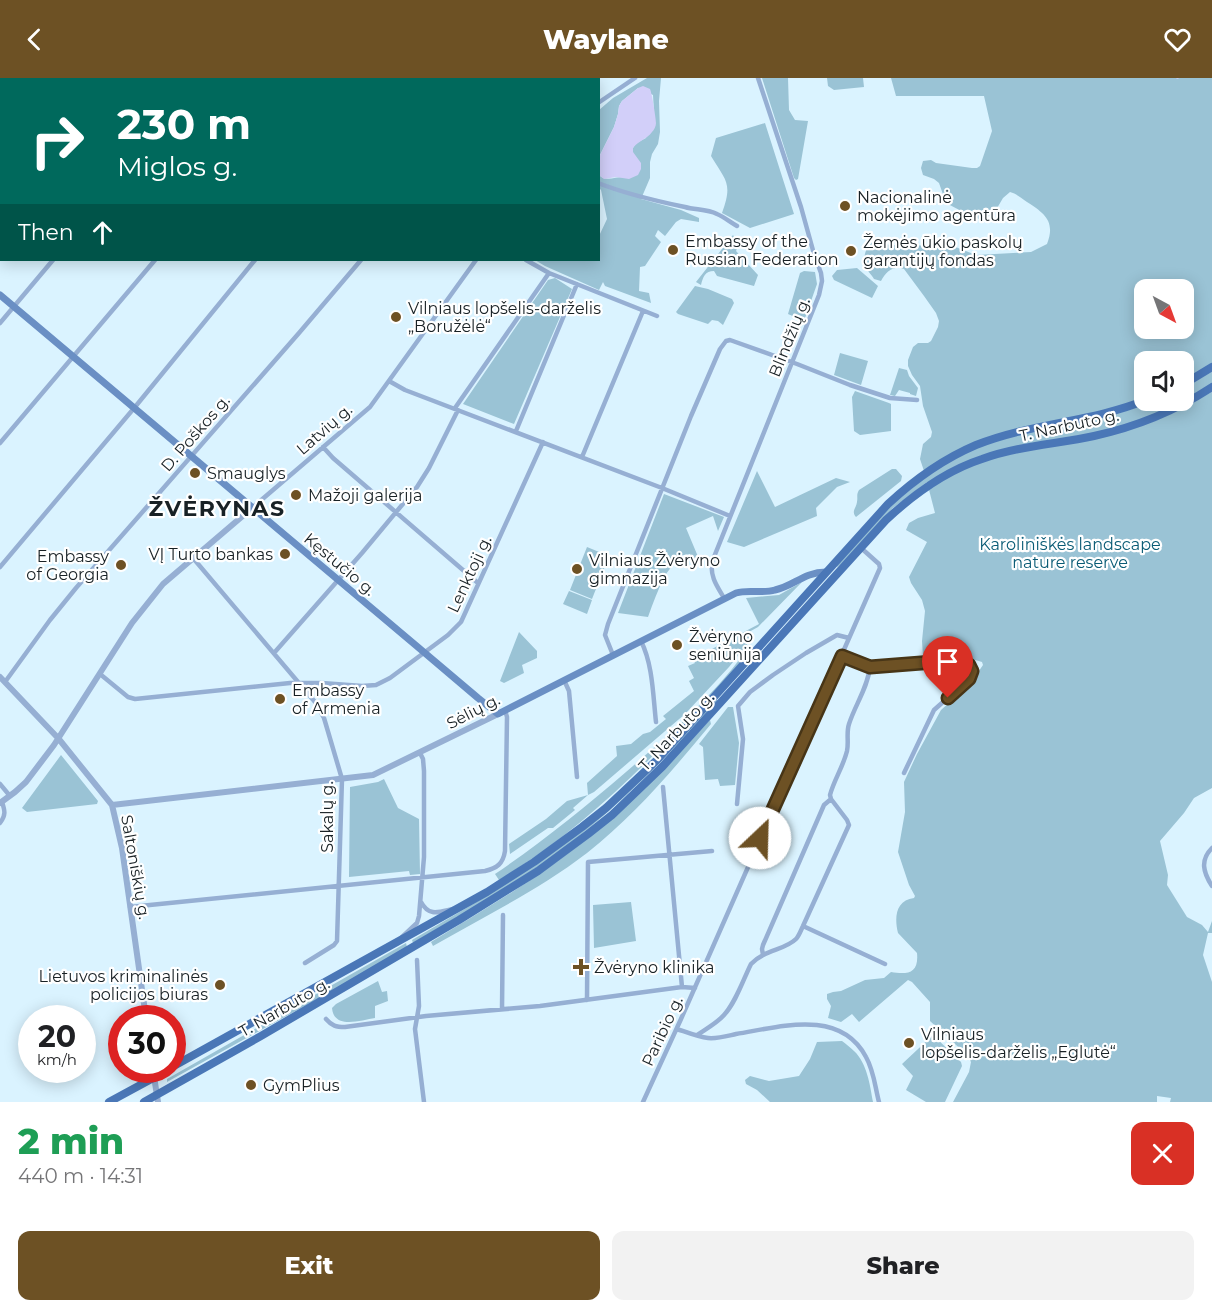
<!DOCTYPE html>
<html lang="en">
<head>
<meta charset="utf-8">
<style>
	:root { --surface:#fff; --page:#f2f2f2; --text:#202124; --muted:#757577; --accent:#6d5124 }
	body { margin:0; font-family:Montserrat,sans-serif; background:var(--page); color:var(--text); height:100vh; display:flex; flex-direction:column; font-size:22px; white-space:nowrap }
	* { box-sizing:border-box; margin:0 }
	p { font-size:20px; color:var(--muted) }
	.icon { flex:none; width:33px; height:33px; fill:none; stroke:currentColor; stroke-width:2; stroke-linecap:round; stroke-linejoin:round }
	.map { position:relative; height:1024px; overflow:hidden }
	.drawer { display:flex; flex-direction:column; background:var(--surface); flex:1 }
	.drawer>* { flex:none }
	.guide { position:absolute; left:0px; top:0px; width:600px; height:183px; box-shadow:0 3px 15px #0003; background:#00695c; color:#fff; overflow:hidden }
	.needle { width:39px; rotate:139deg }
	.buttons { position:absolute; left:1134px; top:201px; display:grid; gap:12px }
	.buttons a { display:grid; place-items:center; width:60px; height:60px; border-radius:12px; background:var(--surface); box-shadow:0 3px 15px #0003; font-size:30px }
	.speed { position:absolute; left:18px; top:927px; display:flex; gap:12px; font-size:30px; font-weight:700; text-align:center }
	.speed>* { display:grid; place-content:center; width:78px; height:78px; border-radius:50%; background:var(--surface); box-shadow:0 3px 15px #0003; line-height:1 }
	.speed small { font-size:15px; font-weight:400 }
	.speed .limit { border:9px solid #d22; background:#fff; color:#111 }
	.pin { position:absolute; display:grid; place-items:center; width:51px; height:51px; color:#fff; margin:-62px -26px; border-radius:50% 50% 50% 0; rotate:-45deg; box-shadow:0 0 6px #0007 }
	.pin .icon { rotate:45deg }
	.me { position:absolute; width:66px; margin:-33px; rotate:24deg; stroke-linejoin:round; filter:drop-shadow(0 0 4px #0008) }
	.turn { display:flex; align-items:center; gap:21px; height:126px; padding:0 18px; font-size:27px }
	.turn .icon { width:78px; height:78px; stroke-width:2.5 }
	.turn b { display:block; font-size:42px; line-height:51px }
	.then { display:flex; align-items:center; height:57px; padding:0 18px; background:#0003; gap:12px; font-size:22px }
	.round { display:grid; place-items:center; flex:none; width:63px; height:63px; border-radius:12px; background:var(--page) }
	.summary { display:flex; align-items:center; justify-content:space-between; height:102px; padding:0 18px }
	h1 { font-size:36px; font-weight:800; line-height:45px; color:#1e9e55 }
	.cta { display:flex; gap:12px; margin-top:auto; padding:12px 18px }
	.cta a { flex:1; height:69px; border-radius:12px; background:var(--accent); color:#fff; font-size:24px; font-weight:800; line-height:69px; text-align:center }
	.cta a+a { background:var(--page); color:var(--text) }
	header { display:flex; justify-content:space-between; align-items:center; height:78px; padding:0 18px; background:var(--accent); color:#fff; font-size:27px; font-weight:800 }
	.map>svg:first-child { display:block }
</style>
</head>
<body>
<header><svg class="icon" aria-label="back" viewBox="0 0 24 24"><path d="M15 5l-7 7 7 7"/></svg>Waylane<svg class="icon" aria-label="heart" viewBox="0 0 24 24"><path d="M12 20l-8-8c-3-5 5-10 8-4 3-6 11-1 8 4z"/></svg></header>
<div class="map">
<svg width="1212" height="1024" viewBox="0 0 1212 1024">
	<rect width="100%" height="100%" fill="#daf3ff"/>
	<path fill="#9ac3d5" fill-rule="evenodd" d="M202,0H550L548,2H204Z
		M647,0H661L659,23L660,54L658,66L652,76L650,84V100L641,121L681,132L699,140V144L681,141L676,144L665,158L658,152L655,158L661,164L645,188L640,189L639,213L649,215L651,225L605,208L603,204L599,212L545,188L535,182H598L599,158L607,141L601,112L599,110V97C605,104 615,99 623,99L633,74V70L636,65L646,60L654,34L653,17L638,10L622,23L619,28L618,36L614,49L599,79V32L613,20Z
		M762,0H788L789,32L795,42L808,43L798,101L796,102L794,100Z
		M827,0H863L864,9L834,12L828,8Z
		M891,0H1212V710L1194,720L1184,735L1160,763L1168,797L1167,807L1187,839L1202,847L1208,854L1212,843V855H1208L1203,877L1212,904V1024H1170L1171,1020L1157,1018V1024H953L969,994L971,984L967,977L930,943V924L912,904L908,902L859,944L852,936L841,944L828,940L831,928L827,921V916L833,914L841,913L865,902L884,900L891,894C908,897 919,895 917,875L898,855C894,839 896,822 914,820L915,818L909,807L898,774L905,734L904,704L917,676L941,632L970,606L983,587L982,584L965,579L923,578L922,563L925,533L922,522L911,505L909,499L927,464L906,452L909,445L918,440L935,435L927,404L893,430L840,487L837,489L836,488L894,425L926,399L920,381L923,366L931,359L932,354L923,328L920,308L912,297L908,288V282L913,269L918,265H928L931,263L938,249L939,243L936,235L924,218L904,191C893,187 886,194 881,203L874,201C872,197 867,193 866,189C862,179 866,167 875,163L890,167L953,168L976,177L1031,174L1047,166C1056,143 1044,135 1027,124C1021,120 1017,116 1010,114L1003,120L993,137L979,141L967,136L946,125L939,105L934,101L923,97L921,90L923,83L931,82L936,85L972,90H977L980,88L992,53L984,18H896ZM1144,212H1184V250H1144ZM1144,284H1184V322H1144Z
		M765,45L794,136L750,150L722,135C733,105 726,103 711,78L716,60Z
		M733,157L739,167L736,173L758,197L754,208L717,198L714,193C705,193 703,199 701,207L696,204Z
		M857,190L878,208L872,220L834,202L832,198L837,192Z
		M804,193L815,194L817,206L804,243L788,236L800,195Z
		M555,200L572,211L514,346L463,326L548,202Z
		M695,208L708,211L732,221L734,225L723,247L718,243L712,242L708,246L678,236L676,234Z
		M840,275L868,283L861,307L834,297Z
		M899,290L907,292L909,298L918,310L916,318L910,316V315L899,312L895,318L890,317Z
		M855,313L889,325L891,326V353L860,357L854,353L852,319Z
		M892,391H896L902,398L901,403L856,439C851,433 856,431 857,424C858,418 856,417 859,412Z
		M757,393L775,429L836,400L850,404L837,409L816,430L817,438L744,469L727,464Z
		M664,416L724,439L718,453L713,438L686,450L699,481H691L690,476L677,478C675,488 669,490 665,498C658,511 653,525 648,539L618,535Z
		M587,469L609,478L592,521L570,512Z
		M802,504L758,549L749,554L752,560L729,589L685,636L594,714L588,717L573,730L575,732L553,750H548L510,776L509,766L546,741L567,723L588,717L587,705L617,678L616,668L631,666L643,656L650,654L666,641L663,638L694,613L689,603L694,600L688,588L695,585L693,581L759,546L746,520L779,517Z
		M569,513L592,522L587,536L563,526Z
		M519,554L537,573V580L522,587L524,595L504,605L500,603Z
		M743,577L746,578C671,661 596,744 499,802L495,796C541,765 584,730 626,694C668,658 710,621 743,577Z
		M716,621L718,623C665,681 610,738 546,783C504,813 458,838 413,865L412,862L485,819L588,748Z
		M728,629H733L739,665L735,707L720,708L718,701L705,702L703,669L699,666Z
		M710,642L711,646C673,692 634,738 587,775C539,812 485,838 433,868L431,864C484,832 536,801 584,763C630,728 670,684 710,642Z
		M61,677L98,723L97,726L27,734L22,730Z
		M384,701L398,730L419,741L420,796L410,797L409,793L349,799L350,709L378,704Z
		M631,824L636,863L594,870L593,827Z
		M406,865L407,869L339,909L167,1004V1001Z
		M378,903L382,914L387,913L388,923L375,928V940C361,942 334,952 332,930L336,926Z
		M933,957L961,984L962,988L945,1024H926L906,1012L913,998L902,986Z
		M842,963C846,966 850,969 854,973C867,985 870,1007 873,1024H770L757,1012L746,1006L745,1002L750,998L769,1003L799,998L810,981L817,964Z"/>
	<path fill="#d2cff9" d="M643,8L650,11C652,15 656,41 656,45C656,48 654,52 652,54C647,61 638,63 633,70V74L641,85V91L638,97L629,101L616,99L604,101L599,97V79L614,49L618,36L619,28L622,23L638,10Z"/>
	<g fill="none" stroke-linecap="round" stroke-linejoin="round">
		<path stroke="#d2cff9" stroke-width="1.5" d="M1177,0H1178"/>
		<path stroke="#96afd3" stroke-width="4.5" d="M177,0L179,2
			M0,2L2,0
			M108,2L110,0
			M598,25L635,0
			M598,105C626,116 656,123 685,129C695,132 707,131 717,136C724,139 730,144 737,148
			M0,130L2,128
			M526,182L549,195L657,238
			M0,245L53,182
			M389,303L405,312L662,410L730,438
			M455,330L549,195
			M516,353L577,206
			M0,365L155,182
			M323,369L333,380L478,505
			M582,379L643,233
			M252,430L370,329L476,182
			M193,480L315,624L324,640L342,701L337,863L334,867L305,885
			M0,489L135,329L255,182
			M724,520C717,508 710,499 712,484L819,217L822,203L821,195L814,176L801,129L758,0
			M641,563C653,587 653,618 656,644
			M274,575L362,475L417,409L429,390L458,332
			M613,577L605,557L608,546L691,338L720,271L726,263L730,262L797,286L850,307L890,320L917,322
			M841,578L870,589L934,584L965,586L969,587L972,591L969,601L934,632L904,695
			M100,596L128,619L135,621L290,605H322L362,608L376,607L390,600L448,557L461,544L543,364
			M564,602L569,613L577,699
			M5,604L50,542L76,510L299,255L361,182
			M0,706L10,718
			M663,709L682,909
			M737,726L743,661L738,628L750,614L773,597L806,575L837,557L849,560
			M0,745C6,737 5,733 2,724
			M1212,770C1200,782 1203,794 1212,808
			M421,824C429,839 439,834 453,831
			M130,829L485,793C497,790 503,786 505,773L507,639L505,632
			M803,848L885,886
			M402,859L417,845L419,838L424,779V693L423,681L420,675
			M763,877L762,871L763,867L824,727L831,721
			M417,882L419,928L415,951L424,1024
			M587,922L588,784L712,773
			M502,931L503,837
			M326,941C332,948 336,949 345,949L426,938L540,928L682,909L695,910
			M677,951C686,954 698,959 708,960C717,961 727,958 736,956C780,949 840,930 866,979C874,993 875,1009 879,1024
			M697,957C706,951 717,945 724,937C736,924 743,902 751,886C764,872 785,872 796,861C799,858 801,852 803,848L849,747L847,742L831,721L830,717C834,702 843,689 847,673C849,664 846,655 849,646C855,627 868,609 870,589
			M643,1024L681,941L880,490L879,486L860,469"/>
		<path stroke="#96afd3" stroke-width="6" d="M0,599L58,660L112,727L122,770L146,940
			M0,725L15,714L26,704L54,667L132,545L163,506L252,430
			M112,727L373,697L498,636
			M153,992L158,1024"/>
		<path stroke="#6a8fc4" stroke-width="7" d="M0,217C159,351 319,485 478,620L498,636L736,515C749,511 762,516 775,512C794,508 804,494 826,494"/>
		<path stroke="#4a77b7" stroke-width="8" d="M1184,306L1212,289
			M172,989L487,814L534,784L582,749L606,730L657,682L888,426C914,402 943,381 976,367C1031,345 1092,344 1146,322
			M109,1024L168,992
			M144,1024L261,958L459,842L538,793L588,756L612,737L663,688L886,442C914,416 945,393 982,381C1018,368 1057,366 1094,358C1135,349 1177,332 1212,309"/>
	</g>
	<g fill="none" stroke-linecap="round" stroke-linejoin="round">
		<defs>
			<path id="route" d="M760,760L842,578L870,589L934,584L969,587L972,593L969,601L948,620"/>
		</defs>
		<use href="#route" stroke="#473517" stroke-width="15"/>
		<use href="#route" stroke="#6d5124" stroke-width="10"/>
	</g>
	<g fill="#6d5124" stroke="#fff" stroke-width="2">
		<circle cx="845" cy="128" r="6"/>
		<circle cx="673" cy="172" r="6"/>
		<circle cx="851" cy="173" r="6"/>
		<circle cx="396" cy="239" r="6"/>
		<circle cx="195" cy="395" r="6"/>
		<circle cx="296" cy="417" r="6"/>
		<circle cx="285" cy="476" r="6"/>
		<circle cx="121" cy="487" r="6"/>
		<circle cx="577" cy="491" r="6"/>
		<circle cx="677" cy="567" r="6"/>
		<circle cx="280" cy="621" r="6"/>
		<path d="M578 880h6v6h6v6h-6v6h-6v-6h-6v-6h6z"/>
		<circle cx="220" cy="907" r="6"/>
		<circle cx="909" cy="965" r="6"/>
		<circle cx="251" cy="1007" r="6"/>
	</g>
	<g text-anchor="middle" stroke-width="4.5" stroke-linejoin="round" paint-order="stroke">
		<g font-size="16" fill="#182125" stroke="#fff" text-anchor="start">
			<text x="857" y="125">Nacionalinė<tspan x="857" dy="18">mokėjimo agentūra</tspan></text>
			<text x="685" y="169">Embassy of the<tspan x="685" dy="18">Russian Federation</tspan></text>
			<text x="863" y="170">Žemės ūkio paskolų<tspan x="863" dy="18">garantijų fondas</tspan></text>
			<text x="408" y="236">Vilniaus lopšelis-darželis<tspan x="408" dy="18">„Boružėlė“</tspan></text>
			<text x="207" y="401">Smauglys</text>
			<text x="308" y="423">Mažoji galerija</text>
			<text x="273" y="482" text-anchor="end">VĮ Turto bankas</text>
			<text x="109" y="484" text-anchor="end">Embassy<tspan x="109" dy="18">of Georgia</tspan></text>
			<text x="589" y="488">Vilniaus Žvėryno<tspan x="589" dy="18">gimnazija</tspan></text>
			<text x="689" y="564">Žvėryno<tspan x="689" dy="18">seniūnija</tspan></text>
			<text x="292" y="618">Embassy<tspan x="292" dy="18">of Armenia</tspan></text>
			<text x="594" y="895">Žvėryno klinika</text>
			<text x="208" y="904" text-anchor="end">Lietuvos kriminalinės<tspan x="208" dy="18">policijos biuras</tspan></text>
			<text x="921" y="962">Vilniaus<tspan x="921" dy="18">lopšelis-darželis „Eglutė“</tspan></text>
			<text x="263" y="1013">GymPlius</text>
		</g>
		<g font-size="16" fill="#182125" stroke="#fff">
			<text transform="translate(789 259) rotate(-68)" y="6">Blindžių g.</text>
			<text transform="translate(1069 347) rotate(-12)" y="6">T. Narbuto g.</text>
			<text transform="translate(324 351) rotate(-41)" y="6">Latvių g.</text>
			<text transform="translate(195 355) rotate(-49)" y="6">D. Poškos g.</text>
			<text transform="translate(340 486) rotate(40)" y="6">Kęstučio g.</text>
			<text transform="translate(469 496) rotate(-65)" y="6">Lenktoji g.</text>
			<text transform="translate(473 633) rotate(-27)" y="6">Sėlių g.</text>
			<text transform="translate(676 653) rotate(-47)" y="6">T. Narbuto g.</text>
			<text transform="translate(327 739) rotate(-90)" y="6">Sakalų g.</text>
			<text transform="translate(136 789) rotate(80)" y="6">Saltoniškių g.</text>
			<text transform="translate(284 929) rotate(-30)" y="6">T. Narbuto g.</text>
			<text transform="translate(662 953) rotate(-65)" y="6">Paribio g.</text>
		</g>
		<g font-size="16" fill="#095b75" stroke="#fff">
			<text x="1070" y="472">Karoliniškės landscape<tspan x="1070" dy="18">nature reserve</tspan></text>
		</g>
		<g font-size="22" font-weight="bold" letter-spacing="1.5" fill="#182125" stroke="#fff">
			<text x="217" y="438">ŽVĖRYNAS</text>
		</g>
	</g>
</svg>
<div class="buttons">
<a><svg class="needle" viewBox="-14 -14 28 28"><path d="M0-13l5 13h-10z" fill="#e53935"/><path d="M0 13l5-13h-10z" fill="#757577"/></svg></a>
<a><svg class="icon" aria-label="sound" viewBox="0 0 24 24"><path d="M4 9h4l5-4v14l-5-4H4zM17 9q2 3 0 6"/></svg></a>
</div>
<div class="speed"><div>20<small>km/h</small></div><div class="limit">30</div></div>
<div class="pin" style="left:948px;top:620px;background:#d93025"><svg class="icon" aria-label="arrive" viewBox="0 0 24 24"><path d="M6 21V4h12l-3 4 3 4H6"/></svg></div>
<svg class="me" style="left:760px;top:760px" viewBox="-20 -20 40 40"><circle r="19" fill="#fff"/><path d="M0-13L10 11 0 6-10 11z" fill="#6d5124"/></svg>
<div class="guide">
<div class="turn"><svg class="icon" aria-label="right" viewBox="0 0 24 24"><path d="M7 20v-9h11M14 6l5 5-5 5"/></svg><div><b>230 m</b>Miglos g.</div></div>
<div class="then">Then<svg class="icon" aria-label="ahead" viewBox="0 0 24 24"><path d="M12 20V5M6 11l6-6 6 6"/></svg></div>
</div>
</div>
<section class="drawer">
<div class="summary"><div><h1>2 min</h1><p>440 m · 14:31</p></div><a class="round" style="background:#d93025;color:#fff"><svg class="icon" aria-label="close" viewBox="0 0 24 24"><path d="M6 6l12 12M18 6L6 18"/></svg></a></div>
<div class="cta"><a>Exit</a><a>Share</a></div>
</section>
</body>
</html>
